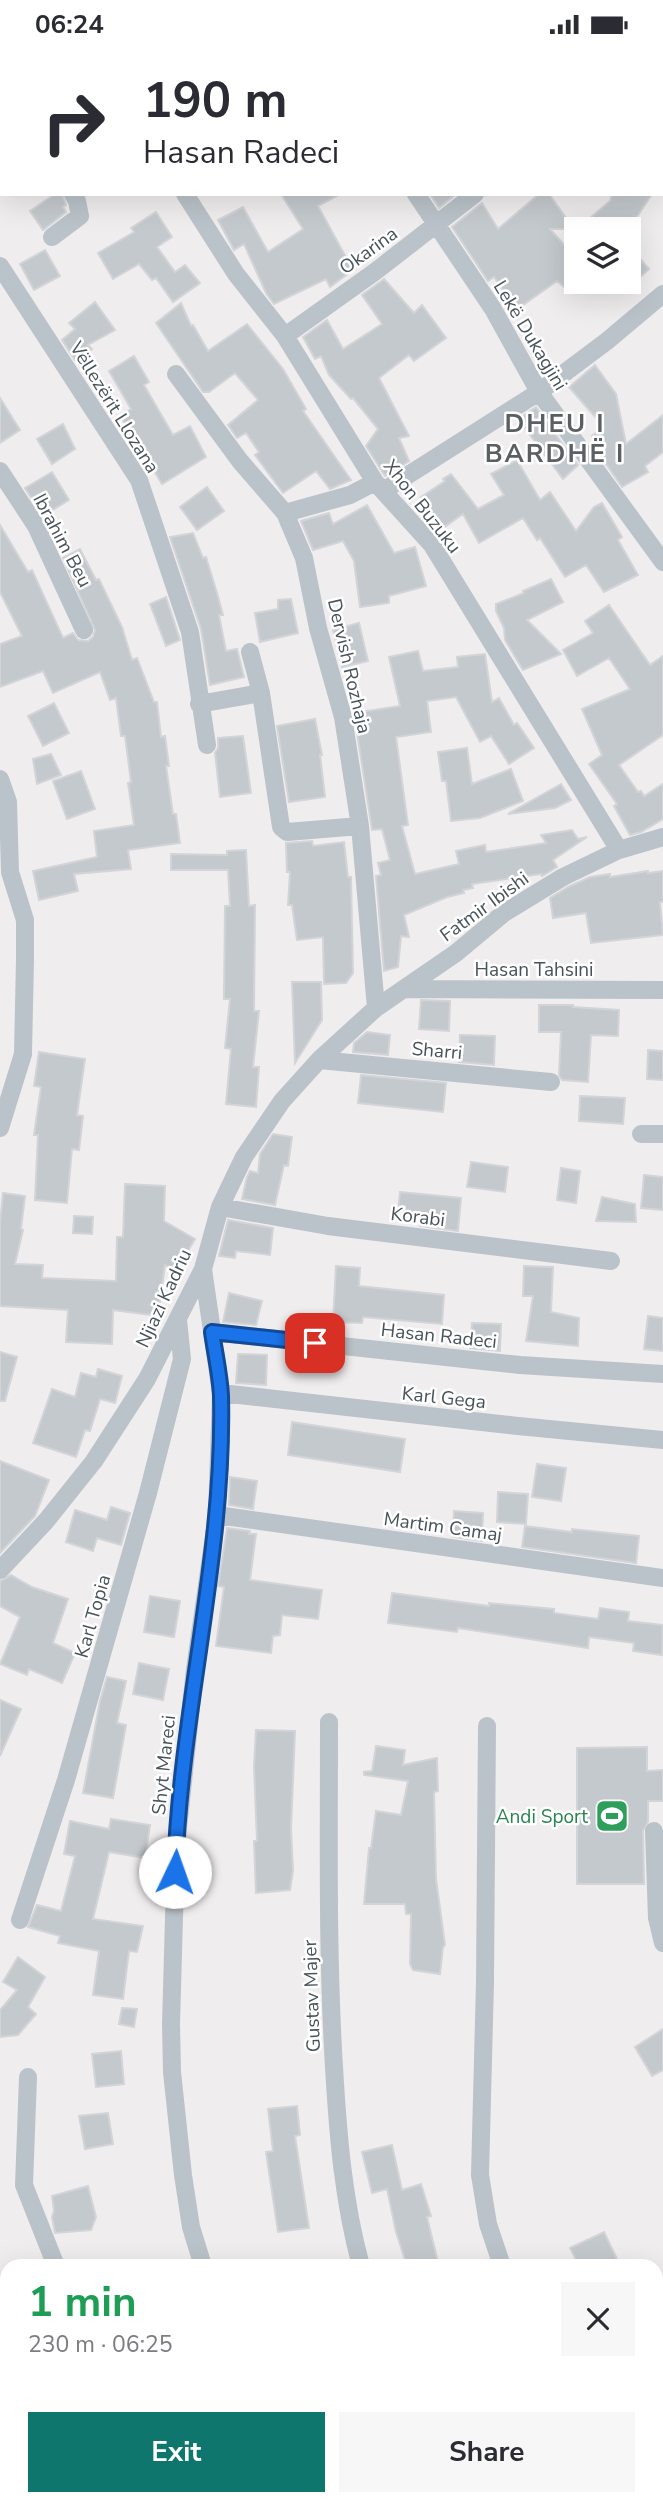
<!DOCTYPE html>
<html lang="en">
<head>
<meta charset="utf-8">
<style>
	:root { --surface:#fff; --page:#f7f7f7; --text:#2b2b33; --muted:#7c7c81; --accent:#0f766e }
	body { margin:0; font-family:"Nunito Sans",sans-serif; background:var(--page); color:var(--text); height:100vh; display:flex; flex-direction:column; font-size:26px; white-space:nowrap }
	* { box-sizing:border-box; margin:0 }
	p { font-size:23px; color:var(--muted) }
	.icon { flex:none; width:38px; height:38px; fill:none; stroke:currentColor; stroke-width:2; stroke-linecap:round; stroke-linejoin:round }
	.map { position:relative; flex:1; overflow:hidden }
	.details { position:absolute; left:0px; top:2210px; width:663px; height:247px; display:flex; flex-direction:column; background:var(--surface); border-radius:21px 21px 0 0; box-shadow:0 7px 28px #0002 }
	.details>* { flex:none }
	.guide { position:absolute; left:0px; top:0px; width:663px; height:147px; box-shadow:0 7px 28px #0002; background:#fff; color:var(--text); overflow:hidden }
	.fabs { position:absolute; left:564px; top:168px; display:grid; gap:14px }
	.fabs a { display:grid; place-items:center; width:77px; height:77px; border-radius:0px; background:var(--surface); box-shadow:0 7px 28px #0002; font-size:35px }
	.pin { position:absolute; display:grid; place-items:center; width:60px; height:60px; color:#fff; margin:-30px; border-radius:14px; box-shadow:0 4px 10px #0006 }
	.me { position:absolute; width:77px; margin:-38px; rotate:3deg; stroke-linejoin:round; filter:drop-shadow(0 0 5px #0008) }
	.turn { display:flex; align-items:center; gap:24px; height:147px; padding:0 28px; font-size:32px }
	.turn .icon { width:91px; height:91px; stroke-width:2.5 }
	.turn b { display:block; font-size:49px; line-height:60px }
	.round { display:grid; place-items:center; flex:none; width:74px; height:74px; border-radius:0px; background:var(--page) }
	.headline { display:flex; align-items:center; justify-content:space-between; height:119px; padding:0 28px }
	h1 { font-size:42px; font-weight:700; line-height:52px; color:#1e9e55 }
	.cta { display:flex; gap:14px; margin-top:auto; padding:14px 28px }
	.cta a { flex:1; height:80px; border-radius:0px; background:var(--accent); color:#fff; font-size:28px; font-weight:700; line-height:80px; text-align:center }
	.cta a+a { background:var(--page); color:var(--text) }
	.status { display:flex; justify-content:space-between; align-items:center; height:49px; padding:0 35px; background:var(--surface); direction:ltr }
	.status svg { height:19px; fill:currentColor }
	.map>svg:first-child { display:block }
</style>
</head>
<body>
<div class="status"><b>06:24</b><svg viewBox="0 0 49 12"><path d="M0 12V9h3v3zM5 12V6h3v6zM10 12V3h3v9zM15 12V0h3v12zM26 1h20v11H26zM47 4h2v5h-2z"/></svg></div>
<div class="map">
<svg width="663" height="2456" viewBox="0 0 663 2456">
	<rect width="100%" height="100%" fill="#f0edee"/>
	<path fill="#e1dedf" d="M427,0H606L428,2Z"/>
	<path fill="#c4c9cd" stroke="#d2d4d8" stroke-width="2" d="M55,145H62L66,156L63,158L66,163L43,181L30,162Z
		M281,145H340L318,157L353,221L330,238L326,230L274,255L266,244L244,195L234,201L218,171L243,158L268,203L303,180Z
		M430,145H456L439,159Z
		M539,145H549L574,180H550L576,209V231L568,241L557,232L516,261L494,228L488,232L452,178L482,154L498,180Z
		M612,145H652L629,180H577L610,152Z
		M156,163L172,188L157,198L175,223L185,216L200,234L173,253L156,229L152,231L139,215L113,230L98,204L134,183L131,179Z
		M628,196L649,220L628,240Z
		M45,201L60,227L34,241L20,215Z
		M384,230L414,264L422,256L446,289L414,312L409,306L379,329L409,387L399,389L409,412L385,427L366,397L378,380L353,349L351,350L329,326L321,307L315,310L303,288L327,271L343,300L382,275L362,246Z
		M95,253L115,281L88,296L92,300L75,311L62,291L75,280L69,274Z
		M181,254L191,277L193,276L208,302L247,275L283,320L306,360L303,362L351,431L330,440L316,422L283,444L255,406L259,403L246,384L237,389L228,376L258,351L235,324L209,343H203L156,274Z
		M134,307L149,333L144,336L173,386L190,377L206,408L162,435L136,392L126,391L122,384L126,375L119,367L131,360L109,322Z
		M595,316L616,345L626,395L663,366V403L645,417L648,423L622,438L595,399L592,387L604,378L569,338Z
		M0,349L20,381L0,394Z
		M536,358L578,416L563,430L518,370Z
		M63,375L75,400L52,415L37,390Z
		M517,411L540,451L550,443L576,482L594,458L602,454L622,488L618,491L638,526L604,543L586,516L565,528L540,489L537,491L523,469L479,494L463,465L443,479L421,448L445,432L443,430L451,425L478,460L504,446L491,425Z
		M52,423L69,451L43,467L25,439Z
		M207,438L224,462L197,481L180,458Z
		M367,456L394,504L415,498L426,537L389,547V554L360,558L354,512L343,492L313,501L301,472L329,464L333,475Z
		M0,476L28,523L32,521L63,589L73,584L78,591L88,592L93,588L95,581L63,509L80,500L96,531L99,530L122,578L132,611L137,609L154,653H157L161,688L165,687L169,717H166L173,765H176L180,794L128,801L131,820L74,825L78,842L39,851L33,822L97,808L94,782L134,776L128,734L131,733L125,687H121L116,649L110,651L100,623L53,644L43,622L0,638V595L22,587L0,543Z
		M193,484L203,509L206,508L217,544L223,566H219L226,602L237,600L244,628L210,636L201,580L170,488Z
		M551,530L563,553L527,571L561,605L523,621L505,591L504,579L496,562V555L524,544L523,542Z
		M166,548L180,591L166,597L150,555Z
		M291,550L298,584L260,593L255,564L278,560V551Z
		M609,556L650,616L663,607V686L619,716L638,743L641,742L644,747L663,735V770L641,783L630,786L614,757L617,755L589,715L602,706L582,660L630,640L609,609L577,627L563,601L593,584L585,572Z
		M359,574L368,612L342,618L333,581Z
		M418,602L423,622L458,618L457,608L485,605L492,653L499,649L514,676L517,674L534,699L509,715L491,687L480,693L456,648L427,652L431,683L396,688L408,776L402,777L415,825L459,815L456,802L485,796L486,803L546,794L541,786L572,781L578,790L587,788L553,811L557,818L542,827L541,825L472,835L473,839L463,841L464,844L447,848L404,866L409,888L401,887L398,918L384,922L376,827L381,826L378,814L390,811L382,780L372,781L354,664L400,657L389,608Z
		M54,654L69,684L43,697L28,667Z
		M315,670L322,706H320L325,748L289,753L277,677Z
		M243,687L251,744L220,748L215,704L218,699V689Z
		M467,699L472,735L511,720L523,752L480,769L451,772L446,732H442L438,703Z
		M51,705L61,726L37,735L33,710Z
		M81,722L95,760L67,770L53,732Z
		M561,735L571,751L555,759L508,765Z
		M312,792L313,797L344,793L348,828H351L353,924L346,934L324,935L323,888L297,891L292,856H288L290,823H287L286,794Z
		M246,801L249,857L255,856L254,962H259L253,1018H259L256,1058L226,1055L231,1000L225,999L230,950H224L225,857H230L228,821H171V805L227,806V802Z
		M648,822V824L663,822V853H660L663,886L591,894L586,864L553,869L550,849L568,838L590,828L610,825V828Z
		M292,933H321L322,971L295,1014Z
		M421,951L450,952L449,982L419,980Z
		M539,956H573V958L619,961L618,987L591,986L588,1033L562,1031L559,1026L561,983H539Z
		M367,983L390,986L388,1006L353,1003L354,994Z
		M460,986L495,987L494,1016L459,1013Z
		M648,1001L663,1002V1031L647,1030Z
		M39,1003L85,1010L77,1066L83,1067L79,1101L72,1100L67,1154L35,1151L38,1086H34L41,1038L34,1037Z
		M361,1026L446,1034L443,1063L358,1054Z
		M580,1047L625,1049L623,1075L579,1072Z
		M273,1085L292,1088L288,1117L284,1116L275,1156L242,1150L247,1128L250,1122L258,1124L260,1105Z
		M471,1113L508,1118L505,1143L467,1138Z
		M561,1119L580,1122L576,1154L557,1151Z
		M644,1126L663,1128V1161L641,1159Z
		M125,1135L165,1137L164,1172L195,1190L176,1222L165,1216L158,1267L113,1261L112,1295L66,1293L68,1261L0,1257V1174L3,1144L25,1147L21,1180L23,1181L15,1215L43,1216L42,1229L116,1232L117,1188H123Z
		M400,1143L461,1149L458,1182L420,1177L421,1164L398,1162Z
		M602,1148L635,1155L636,1173L596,1172Z
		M74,1167L93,1168L92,1185L73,1184Z
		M228,1171L273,1179L270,1206L236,1202L235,1209L219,1207Z
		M336,1217L360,1219L359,1237L444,1246L442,1275L363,1268L362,1274L333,1273Z
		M524,1217L553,1218L551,1263L579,1269L578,1297L526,1292L533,1247H523Z
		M229,1244L262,1252L256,1276L223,1273Z
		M648,1267L663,1269V1302L644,1300Z
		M472,1274L501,1275L500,1302L470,1299Z
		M0,1303L17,1308L5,1352H0Z
		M238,1305L267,1306L266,1336L236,1334Z
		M98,1320L122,1327L115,1354L100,1350L90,1382L85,1381L76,1408L33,1394L52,1340L75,1348L81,1324L96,1328Z
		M292,1373L405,1390L400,1423L288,1406Z
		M0,1412L49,1431L35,1467L0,1504Z
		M537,1415L566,1419L561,1452L532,1448Z
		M230,1428L257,1432L253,1460L229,1456Z
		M498,1443L528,1445L526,1475L497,1473Z
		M111,1458L130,1464L121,1496L97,1489L93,1502L66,1493L75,1461L107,1471Z
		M454,1462L483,1464L482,1492L453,1488Z
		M525,1477L572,1483V1480L639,1487L636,1514L522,1498Z
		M227,1479L250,1482L249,1485H256L250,1531L322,1541L318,1570L282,1566L280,1586L273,1587L271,1604L216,1597L224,1538L218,1537Z
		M11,1526L32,1538L68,1550L53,1594L75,1604L62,1634L29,1620L27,1626L0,1615L20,1568L0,1557V1532Z
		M392,1544L489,1557V1554L554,1560V1564L598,1570L600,1559L629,1563L628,1572L663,1576L662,1606L633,1602L634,1594L589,1588L588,1599L458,1579L457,1583L388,1574Z
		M150,1547L180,1552L174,1588L144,1583Z
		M139,1614L169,1620L163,1651L133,1645Z
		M107,1628L126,1632L117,1674L126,1676L113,1749L83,1744L100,1652Z
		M0,1651L21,1660L0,1707Z
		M256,1681L295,1682L291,1780L293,1822L290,1841L256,1844L254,1792H257L254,1717Z
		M376,1697L405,1701L403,1716L437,1709L438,1742L434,1743L436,1830L445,1896L443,1898L440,1925L413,1921L410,1915L411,1865H406L405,1855H364L369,1799H371L376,1762L401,1766L408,1732L364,1726V1723L372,1722Z
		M647,1698V1722L663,1721V1752H648V1773L643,1782L644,1835H577V1699Z
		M111,1770L150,1776L145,1809L109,1803L93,1870L143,1877L137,1903L129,1902L123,1950L93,1946L99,1902L58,1894L60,1887L28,1878L37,1856L61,1862L75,1807L64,1805L70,1772L109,1780Z
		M18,1908L45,1928L28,1958L36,1965L18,1986L0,1988V1961L17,1941L3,1933Z
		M122,1959L137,1960L134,1978L119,1975Z
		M663,1980V2021L652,2027L635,1998Z
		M121,2002L124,2035L96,2038L92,2005Z
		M297,2057L300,2086L295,2087L309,2179L278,2183L266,2103L273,2102L268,2060Z
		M108,2064L113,2095L85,2100L79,2067Z
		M392,2096L402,2141L421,2135L431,2167L427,2168L439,2217H407L396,2183L387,2140L372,2144L362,2103Z
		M88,2137L96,2168L91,2181L55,2184L52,2168L54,2162L52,2147Z
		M604,2183L617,2210L603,2217H579L570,2199Z"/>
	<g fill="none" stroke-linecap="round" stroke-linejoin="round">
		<path stroke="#bac3c9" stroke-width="18" d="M83,0L84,2
			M249,0V2
			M319,2L322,0
			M616,2L617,0
			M185,145L236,225L285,287L375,433L432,496L619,801
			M416,145L493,260L539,343L663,513
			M52,188L80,167L77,152L73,145
			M0,217L139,431L190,583L207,696
			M285,287L376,222L475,145
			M176,325L240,412L285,464L304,509L318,579L343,668L360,777L376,959
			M0,422L36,477L84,581
			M383,442L539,343L607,292L663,245
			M285,464L350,446L375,433
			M250,603L261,644L281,778L287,783L360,777
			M199,655L261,644
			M0,730L8,753L10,823L25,871V910L23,1005L0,1079
			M404,940L663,941
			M319,1011L551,1033
			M641,1085H663
			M220,1158L328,1177L611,1212
			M212,1283L520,1316L663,1325
			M221,1344L518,1377L663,1391
			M217,1466L663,1529
			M0,1521L46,1472L94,1412L147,1330L203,1220L220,1158L244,1108L282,1052L319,1011L376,959L456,904L504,864L563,828L619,801L663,788
			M329,1673C329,1788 327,1903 334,2018C338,2086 343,2151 361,2217
			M487,1677L485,1933L480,2126L488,2175L502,2217
			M654,1782L657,1869L663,1894
			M20,1871L66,1731L148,1444L182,1310L178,1271
			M28,2028L24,2136L56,2217
			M203,2217L191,2178L183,2126L172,2023L171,1975L176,1798L195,1620L217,1466L221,1344L203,1220
			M656,2314L663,2310"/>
		<path stroke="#bac6ce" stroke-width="24" d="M0,2322L7,2326
			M306,2450L327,2456"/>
	</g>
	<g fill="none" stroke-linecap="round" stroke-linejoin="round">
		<defs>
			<path id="route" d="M175,1823C180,1664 225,1507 221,1347C220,1326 215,1304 212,1283L315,1294"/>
		</defs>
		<use href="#route" stroke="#114b97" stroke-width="18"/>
		<use href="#route" stroke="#1a73e8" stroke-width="12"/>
	</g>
	<defs>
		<symbol id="stadium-square" viewBox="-11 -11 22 22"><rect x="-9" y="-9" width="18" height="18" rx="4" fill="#2e9e5b" stroke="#fff"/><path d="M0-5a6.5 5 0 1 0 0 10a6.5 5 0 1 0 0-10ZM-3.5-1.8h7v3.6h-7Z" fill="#fff"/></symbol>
	</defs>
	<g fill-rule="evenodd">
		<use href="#stadium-square" x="593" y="1748" width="38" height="38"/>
	</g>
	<g text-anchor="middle" stroke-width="5" stroke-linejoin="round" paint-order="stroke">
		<g font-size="19" fill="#475359" stroke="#fff">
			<text transform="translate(368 201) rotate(-36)" y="7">Okarina</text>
			<text transform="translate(531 286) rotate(59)" y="7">Lekë Dukagjini</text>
			<text transform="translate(115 358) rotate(58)" y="7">Vëllezërit Llozana</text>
			<text transform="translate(423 457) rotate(52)" y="7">Xhon Buzuku</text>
			<text transform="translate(63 491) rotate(62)" y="7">Ibrahim Beu</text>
			<text transform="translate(350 617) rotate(77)" y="7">Dervish Rozhaja</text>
			<text transform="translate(484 857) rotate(-36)" y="7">Fatmir Ibishi</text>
			<text x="534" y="927">Hasan Tahsini</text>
			<text transform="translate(437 1001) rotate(5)" y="7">Sharri</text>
			<text transform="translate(418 1167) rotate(7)" y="7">Korabi</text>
			<text transform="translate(163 1249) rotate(-65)" y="7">Njiazi Kadriu</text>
			<text transform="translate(439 1286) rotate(6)" y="7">Hasan Radeci</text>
			<text transform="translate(444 1348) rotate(6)" y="7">Karl Gega</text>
			<text transform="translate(443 1477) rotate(8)" y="7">Martim Camaj</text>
			<text transform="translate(92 1567) rotate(-74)" y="7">Karl Topia</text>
			<text transform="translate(163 1716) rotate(-84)" y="7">Shyt Mareci</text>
			<text transform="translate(311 1947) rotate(-92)" y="7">Gustav Majer</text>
		</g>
		<g font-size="19" fill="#27864d" stroke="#fff" text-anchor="end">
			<text x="588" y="1774">Andi Sport</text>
		</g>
		<g font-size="26" font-weight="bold" letter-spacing="2" fill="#5a5f62" stroke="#fff">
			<text x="555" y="383">DHEU I<tspan x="555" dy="30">BARDHË I</tspan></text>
		</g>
	</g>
</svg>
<div class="fabs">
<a><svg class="icon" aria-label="layers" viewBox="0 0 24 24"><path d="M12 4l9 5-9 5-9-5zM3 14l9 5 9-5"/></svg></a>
</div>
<div class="pin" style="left:315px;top:1294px;background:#d93025"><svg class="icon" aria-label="arrive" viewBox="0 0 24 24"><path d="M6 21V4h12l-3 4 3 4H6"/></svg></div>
<svg class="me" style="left:175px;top:1823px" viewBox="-20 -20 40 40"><circle r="19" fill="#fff"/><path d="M0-13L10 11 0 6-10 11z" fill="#1a73e8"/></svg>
<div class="guide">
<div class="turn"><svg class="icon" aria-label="right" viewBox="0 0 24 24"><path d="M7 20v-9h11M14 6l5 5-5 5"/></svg><div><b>190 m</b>Hasan Radeci</div></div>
</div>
<section class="details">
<div class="headline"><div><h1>1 min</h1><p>230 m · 06:25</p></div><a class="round"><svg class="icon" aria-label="close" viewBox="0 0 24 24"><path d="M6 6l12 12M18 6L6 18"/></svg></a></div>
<div class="cta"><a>Exit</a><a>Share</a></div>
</section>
</div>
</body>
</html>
